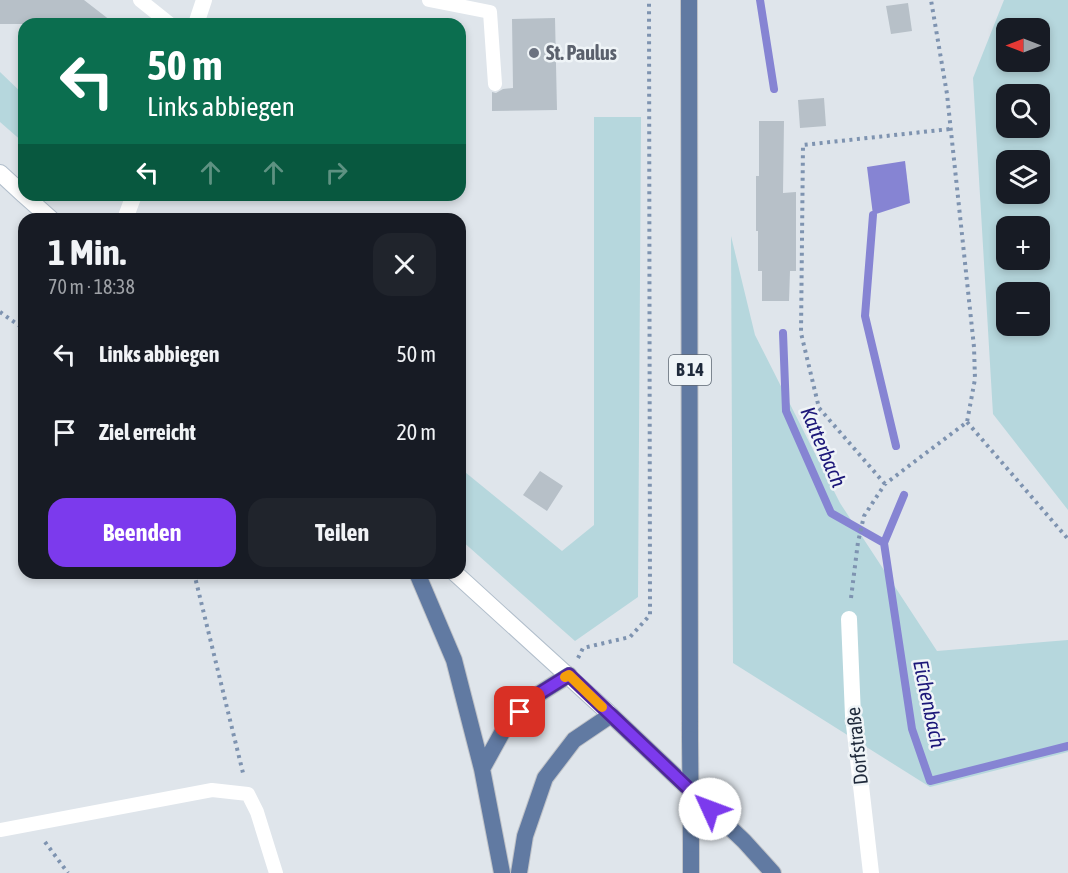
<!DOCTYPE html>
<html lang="de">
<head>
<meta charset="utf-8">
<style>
	:root { --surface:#171b24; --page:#20242c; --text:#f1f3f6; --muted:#9ea1a6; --accent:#7c3aed }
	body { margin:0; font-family:"Asap Condensed",sans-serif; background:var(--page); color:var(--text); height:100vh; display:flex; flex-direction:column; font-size:22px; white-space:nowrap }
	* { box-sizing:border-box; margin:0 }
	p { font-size:20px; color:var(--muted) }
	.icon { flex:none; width:33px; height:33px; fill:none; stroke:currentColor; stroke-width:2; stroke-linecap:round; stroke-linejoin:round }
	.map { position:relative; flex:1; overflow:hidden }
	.details { position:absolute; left:18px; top:213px; width:448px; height:366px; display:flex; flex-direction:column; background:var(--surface); border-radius:18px; box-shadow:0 3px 9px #0003 }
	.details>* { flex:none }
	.guide { position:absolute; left:18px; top:18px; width:448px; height:183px; border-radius:18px; box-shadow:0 3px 9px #0003; background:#0b6e4f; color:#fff; overflow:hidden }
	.needle { width:39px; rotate:270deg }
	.buttons { position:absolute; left:996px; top:18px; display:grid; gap:12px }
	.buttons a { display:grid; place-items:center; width:54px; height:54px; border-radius:12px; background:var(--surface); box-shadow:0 3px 9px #0003; font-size:30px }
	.pin { position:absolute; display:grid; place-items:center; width:51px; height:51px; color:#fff; margin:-26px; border-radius:12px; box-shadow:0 3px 9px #0006 }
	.me { position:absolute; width:66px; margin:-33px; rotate:313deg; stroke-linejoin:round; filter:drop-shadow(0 0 4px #0008) }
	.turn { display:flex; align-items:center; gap:21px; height:126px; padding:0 30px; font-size:27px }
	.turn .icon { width:78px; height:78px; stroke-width:2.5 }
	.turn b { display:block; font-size:42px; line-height:51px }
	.lanes { display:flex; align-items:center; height:57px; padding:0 30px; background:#0003; justify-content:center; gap:30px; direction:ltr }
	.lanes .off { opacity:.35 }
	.round { display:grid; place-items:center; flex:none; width:63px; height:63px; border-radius:18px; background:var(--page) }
	.head { display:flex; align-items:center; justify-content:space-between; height:102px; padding:0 30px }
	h1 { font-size:36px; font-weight:700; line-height:45px }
	.action { display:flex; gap:12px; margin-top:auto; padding:12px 30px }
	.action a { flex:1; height:69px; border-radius:18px; background:var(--accent); color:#fff; font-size:24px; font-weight:700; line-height:69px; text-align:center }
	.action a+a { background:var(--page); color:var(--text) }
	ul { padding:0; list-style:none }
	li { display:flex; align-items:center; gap:18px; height:78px; padding:0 30px }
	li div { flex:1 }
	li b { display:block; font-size:22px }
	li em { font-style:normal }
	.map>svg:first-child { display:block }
</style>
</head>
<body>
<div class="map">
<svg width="1068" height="873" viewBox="0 0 1068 873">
	<rect width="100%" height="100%" fill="#dfe5eb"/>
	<path fill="#b6d7dd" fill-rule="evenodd" d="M1004,0H1068V510L993,414L973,78ZM1006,28H1040V62H1006ZM1006,94H1040V128H1006ZM1006,160H1040V194H1006ZM1006,226H1040V260H1006ZM1006,292H1040V326H1006Z
		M0,72L24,95V143L0,122Z
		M594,117H641L638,597L575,641L461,540L460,468L562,551L594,525Z
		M731,236L755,335L840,503L937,651L1068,640V752L930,787L733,663Z"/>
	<path fill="#8684d3" d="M905,161L910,203L873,215L867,167Z"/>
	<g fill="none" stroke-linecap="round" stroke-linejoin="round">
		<path stroke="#8684d3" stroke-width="8" d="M760,0L774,89
			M873,215L865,316L896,446
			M783,333L786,411L831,513L884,543
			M904,495L884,543L912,729L930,781L1068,746"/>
	</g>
	<path fill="#b7c0c8" d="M0,0H84L115,24H0Z
		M908,3L912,31L891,34L886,6Z
		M555,18L557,110L492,111V92L496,93L503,89L513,88L512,19Z
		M824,98L826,126L800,128L798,100Z
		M759,121H784L783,193L796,192V271H790L789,301H762V271H758V231H756V176H759Z
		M540,471L563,486L547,511L523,495Z"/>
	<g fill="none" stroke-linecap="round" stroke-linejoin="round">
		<defs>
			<path id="secondary" d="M0,173L24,195
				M24,195L51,219
				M455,573L611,715"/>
			<path id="primary" d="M689,0L690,739
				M417,573L454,660L482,769L502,873
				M482,769L504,729L537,695L569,675
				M519,873L525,836L545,778L574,740L611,715L744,841L773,873
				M691,873V844"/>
		</defs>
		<use href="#secondary" stroke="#b1becb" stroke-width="18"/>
		<use href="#primary" stroke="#c0c3c8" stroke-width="18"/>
		<path stroke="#7e93b0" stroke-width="4" stroke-dasharray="3 4.5" stroke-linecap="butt" d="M0,312L24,329
			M967,422L1068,539
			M885,484L819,408L801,333L803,145L950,129
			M194,573L243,773
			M851,598L858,542L864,516L885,484L967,422L975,379L974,347L947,94L931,0
			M578,658L583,648L630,637L650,615L649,0
			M45,842L68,873"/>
		<path stroke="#fff" stroke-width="14" d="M140,0L170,24
			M429,0L490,12L495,84
			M0,830L212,790L248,794L257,812L276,873"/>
		<path stroke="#fff" stroke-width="16" d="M196,24L204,0
			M125,219L134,195
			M849,619L853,716L871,873"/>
		<use href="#secondary" stroke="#fff" stroke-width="16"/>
		<use href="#primary" stroke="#617aa2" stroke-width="16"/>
		<defs>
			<path id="primary-bridge" d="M690,739L691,844"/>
		</defs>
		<use href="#primary-bridge" stroke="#c0c3c8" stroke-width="18" stroke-linecap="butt"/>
		<use href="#primary-bridge" stroke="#617aa2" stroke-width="16"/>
	</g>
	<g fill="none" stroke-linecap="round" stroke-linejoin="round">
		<defs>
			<path id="route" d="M520,712L537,695L569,675L710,809"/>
		</defs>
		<use href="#route" stroke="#51269a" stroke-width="15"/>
		<use href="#route" stroke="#7c3aed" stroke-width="10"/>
		<path stroke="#f59e0b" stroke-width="10" d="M565,677L569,675L602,707"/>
	</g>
	<circle fill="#6b7280" stroke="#eff4f7" stroke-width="2" cx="534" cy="53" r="6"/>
	<g text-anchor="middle" stroke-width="5" stroke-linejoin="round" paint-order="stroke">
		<rect fill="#eff4f7" stroke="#5d6773" stroke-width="1.5" x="669" y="355" width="42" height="30" rx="4.5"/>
		<g font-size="18" font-weight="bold" fill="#1f2a3b">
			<text x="690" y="376">B 14</text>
		</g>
		<g font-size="20" font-weight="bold" fill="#5b616d" stroke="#eff4f7" text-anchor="start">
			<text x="546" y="60">St. Paulus</text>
		</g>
		<g font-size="20" fill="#1f2a3b" stroke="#eff4f7">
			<text transform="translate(857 746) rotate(-96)" y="7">Dorfstraße</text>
		</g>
		<g font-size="21" font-style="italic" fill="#1c1779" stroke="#eff4f7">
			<text transform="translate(823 447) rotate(67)" y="7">Katterbach</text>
			<text transform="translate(929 704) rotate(78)" y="7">Eichenbach</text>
		</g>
	</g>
</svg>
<div class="buttons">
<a><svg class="needle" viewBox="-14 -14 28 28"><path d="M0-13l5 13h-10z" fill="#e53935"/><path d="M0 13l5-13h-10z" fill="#9ea1a6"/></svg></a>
<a><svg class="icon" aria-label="search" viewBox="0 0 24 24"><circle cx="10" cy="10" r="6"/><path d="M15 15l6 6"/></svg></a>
<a><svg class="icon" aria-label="layers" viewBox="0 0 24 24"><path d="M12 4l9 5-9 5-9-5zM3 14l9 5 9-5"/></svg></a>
<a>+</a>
<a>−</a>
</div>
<div class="pin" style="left:520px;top:712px;background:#d93025"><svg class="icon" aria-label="arrive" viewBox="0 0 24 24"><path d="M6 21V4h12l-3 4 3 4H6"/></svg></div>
<svg class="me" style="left:710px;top:809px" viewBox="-20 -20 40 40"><circle r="19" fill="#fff"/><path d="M0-13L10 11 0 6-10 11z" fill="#7c3aed"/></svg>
<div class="guide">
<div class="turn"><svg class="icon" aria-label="left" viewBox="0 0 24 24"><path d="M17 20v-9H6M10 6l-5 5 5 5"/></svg><div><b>50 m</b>Links abbiegen</div></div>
<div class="lanes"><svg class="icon" aria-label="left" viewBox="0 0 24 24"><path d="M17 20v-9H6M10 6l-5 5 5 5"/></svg><svg class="icon off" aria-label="ahead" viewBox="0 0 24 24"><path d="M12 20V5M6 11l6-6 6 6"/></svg><svg class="icon off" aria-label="ahead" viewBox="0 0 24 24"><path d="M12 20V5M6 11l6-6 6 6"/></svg><svg class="icon off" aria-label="right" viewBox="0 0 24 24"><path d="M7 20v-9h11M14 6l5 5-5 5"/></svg></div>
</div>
<section class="details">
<div class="head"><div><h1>1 Min.</h1><p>70 m · 18:38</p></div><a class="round"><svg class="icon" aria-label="close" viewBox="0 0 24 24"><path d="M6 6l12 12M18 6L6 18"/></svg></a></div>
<ul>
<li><svg class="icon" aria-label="left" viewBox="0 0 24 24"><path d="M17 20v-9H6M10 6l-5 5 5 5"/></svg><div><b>Links abbiegen</b></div><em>50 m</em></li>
<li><svg class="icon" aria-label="arrive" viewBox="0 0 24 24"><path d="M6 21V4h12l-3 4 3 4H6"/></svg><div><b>Ziel erreicht</b></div><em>20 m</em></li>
</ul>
<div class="action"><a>Beenden</a><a>Teilen</a></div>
</section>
</div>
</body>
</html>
